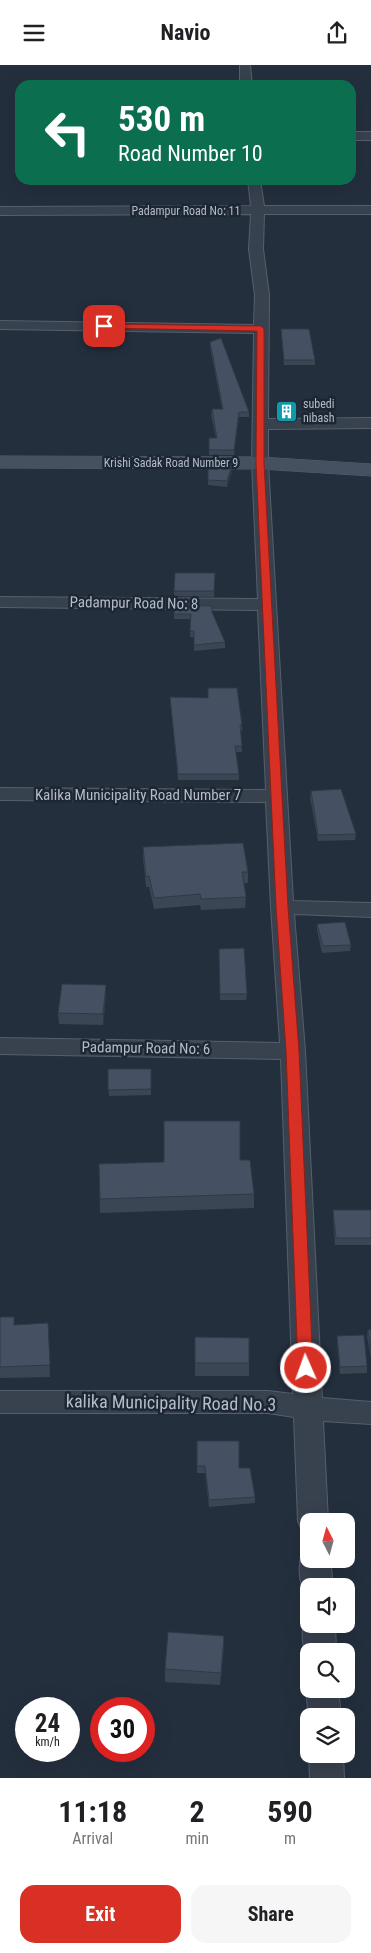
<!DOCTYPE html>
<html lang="en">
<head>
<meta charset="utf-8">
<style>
	:root { --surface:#fff; --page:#f6f6f6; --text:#202124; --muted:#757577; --accent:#d93025 }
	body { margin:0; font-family:"Roboto Condensed",sans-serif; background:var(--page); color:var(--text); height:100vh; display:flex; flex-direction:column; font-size:19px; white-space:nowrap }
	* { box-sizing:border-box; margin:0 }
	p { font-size:16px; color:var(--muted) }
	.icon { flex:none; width:28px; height:28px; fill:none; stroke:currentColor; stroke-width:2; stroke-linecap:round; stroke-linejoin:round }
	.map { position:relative; height:1713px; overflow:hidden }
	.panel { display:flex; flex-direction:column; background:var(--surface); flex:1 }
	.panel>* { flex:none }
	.top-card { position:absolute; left:15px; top:15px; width:341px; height:105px; border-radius:15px; box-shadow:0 5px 20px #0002; background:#0b6e4f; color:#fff; overflow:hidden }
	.needle { width:32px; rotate:354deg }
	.fabs { position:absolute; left:300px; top:1448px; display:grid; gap:10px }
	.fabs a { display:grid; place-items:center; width:55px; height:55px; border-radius:10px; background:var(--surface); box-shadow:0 5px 20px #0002; font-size:25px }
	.speed { position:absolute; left:15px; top:1632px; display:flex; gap:10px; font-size:25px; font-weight:700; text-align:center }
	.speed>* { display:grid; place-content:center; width:65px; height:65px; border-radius:50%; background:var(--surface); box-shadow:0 5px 20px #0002; line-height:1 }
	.speed small { font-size:12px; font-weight:400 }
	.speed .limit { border:8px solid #d22; background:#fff; color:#111 }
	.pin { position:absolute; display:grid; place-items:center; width:42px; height:42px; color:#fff; margin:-21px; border-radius:10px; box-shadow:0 2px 8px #0006 }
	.me { position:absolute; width:55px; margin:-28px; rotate:358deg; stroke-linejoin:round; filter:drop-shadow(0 0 4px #0008) }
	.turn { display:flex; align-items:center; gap:18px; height:105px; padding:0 20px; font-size:22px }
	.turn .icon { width:65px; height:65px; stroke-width:2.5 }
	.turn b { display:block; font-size:35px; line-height:42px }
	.eta { display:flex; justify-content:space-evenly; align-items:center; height:85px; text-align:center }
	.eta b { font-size:30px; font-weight:700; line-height:35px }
	.cta { display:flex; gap:10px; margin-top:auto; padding:10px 20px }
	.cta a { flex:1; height:58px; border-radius:15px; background:var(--accent); color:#fff; font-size:20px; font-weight:700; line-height:58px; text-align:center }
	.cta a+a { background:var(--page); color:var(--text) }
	header { display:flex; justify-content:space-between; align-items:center; height:65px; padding:0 20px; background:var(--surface); font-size:22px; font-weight:700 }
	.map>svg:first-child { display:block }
</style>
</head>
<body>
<header><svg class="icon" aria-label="menu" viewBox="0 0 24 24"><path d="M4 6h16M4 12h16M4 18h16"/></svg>Navio<svg class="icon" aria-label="share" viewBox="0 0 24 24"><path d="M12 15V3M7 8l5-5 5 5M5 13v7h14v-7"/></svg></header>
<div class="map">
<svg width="371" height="1713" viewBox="0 0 371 1713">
	<rect width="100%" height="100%" fill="#242f3e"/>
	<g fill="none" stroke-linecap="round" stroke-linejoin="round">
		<defs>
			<path id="street" d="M240,0H250L252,20H240Z
				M351,67H371V75H351Z
				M248,115H260L264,141H371V149H264L263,184L269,230L268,354L371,353V363L268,364V398L293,836L371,838V852L294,849L305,986L322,1333L371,1337V1359L323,1356L328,1456H309V1467L302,1465L298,1456L294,1352L268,1348H0V1326H268L293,1329L281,994L0,989V973L280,978L271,842L266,737L0,735V723L266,725L258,545L0,542V532L258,534L252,398L254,268L0,264V256L254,260L255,230L249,184L251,149L0,150V142L251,141Z
				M309,1483V1494H330L333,1521H309V1531L306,1530C299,1517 297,1499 304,1485Z
				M309,1549V1559H335L336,1586H309V1596C302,1583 299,1561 309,1549Z
				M309,1617V1624H338L341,1651H309V1654L306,1624Z
				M309,1689H343L344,1713H310Z"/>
			<path id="secondary" d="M0,391L260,392L371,399V411L260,404L0,403Z"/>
		</defs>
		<use href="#street" stroke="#565f6c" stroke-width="2"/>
		<use href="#secondary" stroke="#565f6c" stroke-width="1"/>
		<use href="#street" fill="#38414e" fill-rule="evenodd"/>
		<use href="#secondary" fill="#465061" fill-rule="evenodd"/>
	</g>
	<path fill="#3b4654" d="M281,264L315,295V300H284Z
		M210,277L249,347V352H239L234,390H209V373H216L211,350L212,344H222L210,282Z
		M208,400H232V406L227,422L208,420Z
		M175,508H215L214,532L174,531Z
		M174,540L212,548L225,577V583L194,586V572H190L191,554H174Z
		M170,632L242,660V666H241L242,687H235L239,709V715H178Z
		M311,726L356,769L355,775L318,776L310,732Z
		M143,782L248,807V818H244L246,832L245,843L201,845L200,840L154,844L149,822H146L143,793Z
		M317,859L351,880L350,886L322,888L317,865Z
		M219,884L247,929L246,935H220Z
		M106,931L103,960L59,959L58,948Z
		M108,1004H151V1030L109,1031Z
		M240,1095L254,1129V1143L100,1148L99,1099Z
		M333,1145H371V1180H335L333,1152Z
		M0,1252L15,1260L48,1258L50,1312L0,1313Z
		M368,1265H371V1292L367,1272Z
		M337,1271L367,1301V1308L340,1309L337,1278Z
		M195,1272L249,1298V1311H195Z
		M197,1376L239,1403L255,1432V1438L209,1442L205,1408H197Z
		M224,1583L220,1620L165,1617V1604Z"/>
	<path fill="#303945" d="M239,347V352L234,390V385Z
		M232,400V406L227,422V416Z
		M106,920V931L103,960V949Z
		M224,1571V1583L220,1620L221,1608Z"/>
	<path fill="#455162" stroke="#303945" d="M281,264H309L315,295H284Z
		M221,273L249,347H239L234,385H209V373H217L212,344H223L210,277Z
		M208,400H232L227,416L208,415Z
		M175,508H215L214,526H174Z
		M174,540L212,541V547L225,577L194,580V566H190L191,549H174Z
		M208,623H237L242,660H240L242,681H235L239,709H178L170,632L208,633Z
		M341,724L356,769L318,770L311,726Z
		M243,778L248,807H242L246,832L201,834L200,829L154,833L149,811L146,812L143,782Z
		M345,857L351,880L323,881L317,859Z
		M244,883L247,929H220L219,884Z
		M62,919L106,920L103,949L58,948Z
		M108,1004H151V1024L108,1025Z
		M164,1056H240V1095H250L254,1129L100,1134L99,1099L164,1097Z
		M333,1145H371V1173H336Z
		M0,1252H14V1260L48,1258L50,1300L0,1302Z
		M368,1265H371V1285Z
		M364,1270L367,1301L340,1302L337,1271Z
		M195,1272L249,1273V1298H195Z
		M197,1376H239V1403H250L255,1432L209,1435L205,1401H197Z
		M168,1567L224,1571L221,1608L165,1604Z"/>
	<path fill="#d93025" stroke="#8d1f18" d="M104,259L261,261L264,264V398L288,842L299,986L313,1303L311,1307L306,1308L300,1307L298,1303L286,986L276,842L256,398L257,266L102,263V260Z"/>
	<defs>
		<symbol id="building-square" viewBox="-11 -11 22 22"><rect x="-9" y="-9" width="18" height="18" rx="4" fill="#0f9aa8" stroke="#1d2633"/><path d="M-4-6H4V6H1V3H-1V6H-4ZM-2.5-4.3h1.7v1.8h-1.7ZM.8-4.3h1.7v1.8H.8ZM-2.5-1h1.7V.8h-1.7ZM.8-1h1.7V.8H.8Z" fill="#fff"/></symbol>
	</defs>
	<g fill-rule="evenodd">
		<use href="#building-square" x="274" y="334" width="25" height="25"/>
	</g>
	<g text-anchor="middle" stroke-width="5" stroke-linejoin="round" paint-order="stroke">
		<g font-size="12" fill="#b4bcc9" stroke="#1d2633">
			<text x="186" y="150">Padampur Road No: 11</text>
			<text x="171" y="402">Krishi Sadak Road Number 9</text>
		</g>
		<g font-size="12" fill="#b4bcc9" stroke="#1d2633" text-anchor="start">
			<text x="303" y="343">subedi<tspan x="303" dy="14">nibash</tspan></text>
		</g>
		<g font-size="15" fill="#b4bcc9" stroke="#1d2633">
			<text transform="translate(134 538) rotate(1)" y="5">Padampur Road No: 8</text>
			<text x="138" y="735">Kalika Municipality Road Number 7</text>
			<text transform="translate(146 983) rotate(1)" y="5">Padampur Road No: 6</text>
		</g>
		<g font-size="18" fill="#b4bcc9" stroke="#1d2633">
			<text transform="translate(171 1338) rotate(1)" y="6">kalika Municipality Road No.3</text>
		</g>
	</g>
</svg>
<div class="fabs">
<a><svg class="needle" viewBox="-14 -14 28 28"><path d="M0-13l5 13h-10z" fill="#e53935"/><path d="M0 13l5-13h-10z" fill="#757577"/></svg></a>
<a><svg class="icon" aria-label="sound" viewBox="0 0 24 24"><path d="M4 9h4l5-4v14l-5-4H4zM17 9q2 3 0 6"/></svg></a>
<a><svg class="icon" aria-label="search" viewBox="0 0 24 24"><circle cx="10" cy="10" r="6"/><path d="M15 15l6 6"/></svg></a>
<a><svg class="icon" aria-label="layers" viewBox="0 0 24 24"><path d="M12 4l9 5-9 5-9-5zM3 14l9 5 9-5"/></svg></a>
</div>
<div class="speed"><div>24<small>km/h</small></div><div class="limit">30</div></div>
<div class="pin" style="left:104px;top:261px;background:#d93025"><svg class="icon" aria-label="arrive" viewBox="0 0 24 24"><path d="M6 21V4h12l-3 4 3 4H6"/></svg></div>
<svg class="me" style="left:306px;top:1303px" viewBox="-20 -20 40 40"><circle r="17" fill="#d93025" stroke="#fff" stroke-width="3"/><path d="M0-11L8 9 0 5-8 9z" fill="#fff"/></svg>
<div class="top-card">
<div class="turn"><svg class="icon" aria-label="left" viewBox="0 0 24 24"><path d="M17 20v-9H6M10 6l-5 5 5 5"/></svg><div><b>530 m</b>Road Number 10</div></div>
</div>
</div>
<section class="panel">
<div class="eta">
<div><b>11:18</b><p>Arrival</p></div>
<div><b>2</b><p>min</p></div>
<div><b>590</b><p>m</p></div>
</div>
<div class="cta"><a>Exit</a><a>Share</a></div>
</section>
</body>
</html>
